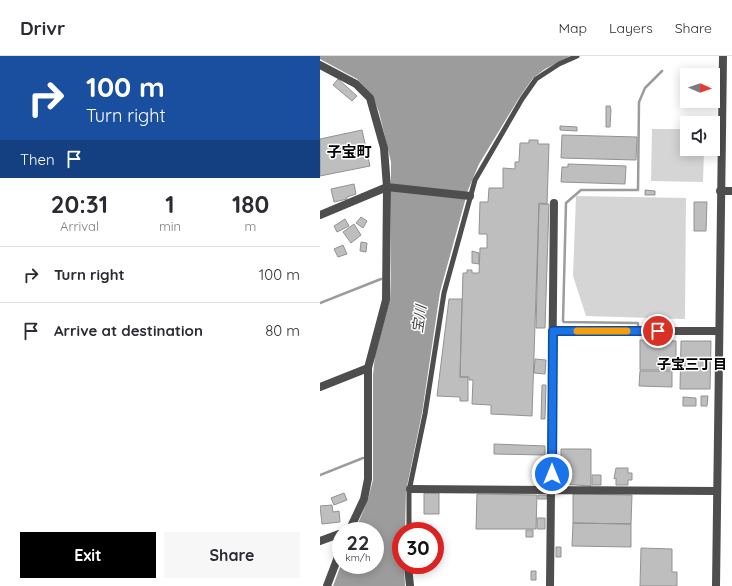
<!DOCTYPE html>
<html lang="en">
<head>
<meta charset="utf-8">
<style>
	:root { --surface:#fff; --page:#f7f7f7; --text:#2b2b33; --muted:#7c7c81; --line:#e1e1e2; --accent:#000 }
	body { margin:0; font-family:Quicksand,"Noto Sans JP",sans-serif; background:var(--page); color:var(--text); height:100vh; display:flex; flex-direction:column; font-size:15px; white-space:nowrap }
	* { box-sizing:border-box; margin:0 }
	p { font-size:13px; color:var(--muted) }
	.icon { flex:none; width:22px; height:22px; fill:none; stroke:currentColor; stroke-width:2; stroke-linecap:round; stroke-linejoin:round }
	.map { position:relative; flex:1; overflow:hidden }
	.sheet { display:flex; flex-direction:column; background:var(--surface); width:320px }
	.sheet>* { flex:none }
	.guide { background:#1a4fa0; color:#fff; overflow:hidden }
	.needle { width:26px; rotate:92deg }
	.buttons { position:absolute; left:360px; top:12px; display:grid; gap:8px }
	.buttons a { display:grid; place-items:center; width:40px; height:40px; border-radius:0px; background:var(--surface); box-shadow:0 2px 10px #0003; font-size:20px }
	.speed { position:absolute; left:12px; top:466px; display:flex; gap:8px; font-size:20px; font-weight:700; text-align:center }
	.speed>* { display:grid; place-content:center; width:52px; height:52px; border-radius:50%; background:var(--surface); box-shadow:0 2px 10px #0003; line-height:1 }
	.speed small { font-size:10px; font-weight:400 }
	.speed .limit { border:6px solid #d22; background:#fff; color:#111 }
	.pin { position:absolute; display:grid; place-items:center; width:34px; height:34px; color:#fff; margin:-17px; border:2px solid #fff; border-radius:50%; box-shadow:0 1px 4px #0007 }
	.me { position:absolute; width:44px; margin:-22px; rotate:0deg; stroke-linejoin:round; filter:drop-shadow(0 0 3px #0008) }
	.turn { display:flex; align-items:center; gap:14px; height:84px; padding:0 20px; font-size:18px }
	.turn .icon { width:52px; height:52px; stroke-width:2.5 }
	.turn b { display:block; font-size:28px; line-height:34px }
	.then { display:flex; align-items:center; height:38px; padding:0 20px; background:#0003; gap:8px; font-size:15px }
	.eta { display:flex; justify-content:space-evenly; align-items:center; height:68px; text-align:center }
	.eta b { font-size:24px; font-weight:700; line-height:28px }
	.action { display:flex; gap:8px; margin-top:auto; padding:8px 20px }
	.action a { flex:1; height:46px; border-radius:0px; background:var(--accent); color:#fff; font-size:16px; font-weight:700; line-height:46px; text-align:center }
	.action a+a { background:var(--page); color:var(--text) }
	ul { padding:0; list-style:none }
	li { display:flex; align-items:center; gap:12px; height:56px; padding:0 20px; border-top:1px solid var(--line) }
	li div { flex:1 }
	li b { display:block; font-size:15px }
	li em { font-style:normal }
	header { display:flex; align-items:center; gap:24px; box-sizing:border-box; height:56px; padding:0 20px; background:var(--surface); border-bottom:1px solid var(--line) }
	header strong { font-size:19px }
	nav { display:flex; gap:22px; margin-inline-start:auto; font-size:14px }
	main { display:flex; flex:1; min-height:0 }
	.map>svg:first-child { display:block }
</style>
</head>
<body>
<header>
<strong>Drivr</strong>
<nav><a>Map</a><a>Layers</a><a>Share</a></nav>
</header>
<main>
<section class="sheet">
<div class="guide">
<div class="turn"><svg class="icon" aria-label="right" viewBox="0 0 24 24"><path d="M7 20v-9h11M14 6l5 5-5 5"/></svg><div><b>100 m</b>Turn right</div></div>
<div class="then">Then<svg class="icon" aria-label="arrive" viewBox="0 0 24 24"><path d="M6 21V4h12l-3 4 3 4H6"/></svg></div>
</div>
<div class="eta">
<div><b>20:31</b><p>Arrival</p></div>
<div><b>1</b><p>min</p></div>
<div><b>180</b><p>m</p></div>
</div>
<ul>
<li><svg class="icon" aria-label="right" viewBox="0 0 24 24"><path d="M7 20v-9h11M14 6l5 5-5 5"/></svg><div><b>Turn right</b></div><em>100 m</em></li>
<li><svg class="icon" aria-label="arrive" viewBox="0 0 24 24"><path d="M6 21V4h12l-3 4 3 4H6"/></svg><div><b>Arrive at destination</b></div><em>80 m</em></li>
</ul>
<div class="action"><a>Exit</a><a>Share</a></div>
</section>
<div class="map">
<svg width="412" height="530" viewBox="0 0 412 530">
	<rect width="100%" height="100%" fill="#fff"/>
	<path fill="#d5d5d5" d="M332,73H367V93H384L383,126L331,125Z
		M256,140L366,142L365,263L266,260L253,220Z"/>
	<path fill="#9c9c9c" d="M0,0H250L225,13L213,22L199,42L159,108L148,134L120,236L102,357L86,435L85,475H81V509H84L85,530H13L21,509H55V475H35L48,443L53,424V319L55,299L70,244L71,221V106L59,56L52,39L37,23L0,3Z"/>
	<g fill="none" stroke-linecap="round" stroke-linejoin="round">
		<path stroke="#9c9c9c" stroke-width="2.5" d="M0,247L61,223
			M318,270V267L244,266L243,265L246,147L261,134H318L319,46L325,32L342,15
			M0,419L43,402"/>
	</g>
	<path fill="#bebebe" stroke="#929292" d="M18,23L37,40L32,45L13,29Z
		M286,50H290L291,54L290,71H286Z
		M240,70L257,71V75L240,74Z
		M42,74L50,110L0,120V83Z
		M242,79L317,81L316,104L241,102Z
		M209,84H218V88H229L227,148L219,147L212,360L171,358V349L152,348L153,324H149V321H140L143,217H147V214H152V217H159L160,192H167V178H159L160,146H168L169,132H183V112L195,113V106H199L200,87H209Z
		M248,108L306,110L305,128L241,126L242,111H248Z
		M34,128L36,138L27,141V143L14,146L11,133Z
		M325,134L335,135V139H325Z
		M374,146H387L386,175H374Z
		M219,148H229L225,272H216Z
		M41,161L47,165L43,172L36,167Z
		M25,163L29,170L17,176L14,170Z
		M34,168L41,179L31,187L23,176Z
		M41,186L47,187L46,196L40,195Z
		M23,189L27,198L18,201L14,193Z
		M152,195L159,197V208L152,207Z
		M129,243H142L140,321H148V345H140V341L117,340Z
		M320,284L356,285V314H320Z
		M361,285H391L390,333H360Z
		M215,303L226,304L225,318L214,317Z
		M320,315H352V331L319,330Z
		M222,329H226L225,363H221Z
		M381,340H388L387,350H381Z
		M363,341L376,342V350H363Z
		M174,388L225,390V399L174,398Z
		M241,393H271V430L241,428L244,410H241Z
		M296,412H308V417H312V424H308V429H296V422L294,423Z
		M272,419H281V429H272Z
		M24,437L27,444L14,449L11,442Z
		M104,437H119V458H104Z
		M157,438L217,439L216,473H156Z
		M253,438L312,439L311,468L253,467Z
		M218,439H227V443H218Z
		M12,449L13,456L19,455L20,466L2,468L0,450Z
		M217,462H225V473H217Z
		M253,467L311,468V491L252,490Z
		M206,474H213V481H206Z
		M236,491H241V501H236Z
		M321,492L352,493V516H357V530H320Z
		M211,515H216V524H211Z"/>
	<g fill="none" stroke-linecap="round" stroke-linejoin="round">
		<path stroke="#4e4e4e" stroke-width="5" d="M89,475V435L105,358L124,237L155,124L202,43L216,23L239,8L257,0"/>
		<path stroke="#4e4e4e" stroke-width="8" d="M0,9L36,28L50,42L64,92L67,131L66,244L48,312V423L44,443L29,475
			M400,135H412
			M0,159L67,131L150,140
			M233,275H399
			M0,331L48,312
			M90,433L397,435
			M0,485L19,478H21
			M88,510L90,530
			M7,530L21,493
			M230,530L234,147
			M396,530L403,0"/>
	</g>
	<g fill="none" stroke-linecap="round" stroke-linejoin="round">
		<defs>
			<path id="route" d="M232,418L233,275H338"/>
		</defs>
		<use href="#route" stroke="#114b97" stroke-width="10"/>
		<use href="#route" stroke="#1a73e8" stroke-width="7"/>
		<path stroke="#f59e0b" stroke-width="7" d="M257,275H307"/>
	</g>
	<g text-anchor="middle" stroke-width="3" stroke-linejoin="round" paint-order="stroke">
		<g font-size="14" font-style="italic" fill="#3d3d3d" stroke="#fff">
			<text transform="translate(99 263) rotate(-82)" y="5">宝川</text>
		</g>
		<g font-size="14" font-weight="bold" fill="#000" stroke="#fff">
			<text x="372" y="313">子宝三丁目</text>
		</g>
		<g font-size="15" font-weight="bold" fill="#000" stroke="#fff">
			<text x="29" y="101">子宝町</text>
		</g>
	</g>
</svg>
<div class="buttons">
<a><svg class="needle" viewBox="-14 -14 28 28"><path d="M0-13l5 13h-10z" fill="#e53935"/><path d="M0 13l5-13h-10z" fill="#7c7c81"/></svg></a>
<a><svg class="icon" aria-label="sound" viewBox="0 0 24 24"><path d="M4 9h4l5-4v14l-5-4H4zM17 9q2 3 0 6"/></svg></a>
</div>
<div class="speed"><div>22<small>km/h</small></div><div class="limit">30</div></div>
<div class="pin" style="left:338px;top:275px;background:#d93025"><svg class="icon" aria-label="arrive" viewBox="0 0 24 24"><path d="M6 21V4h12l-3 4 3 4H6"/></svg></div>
<svg class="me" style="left:232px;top:418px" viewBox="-20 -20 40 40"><circle r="17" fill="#1a73e8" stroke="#fff" stroke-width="3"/><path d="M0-11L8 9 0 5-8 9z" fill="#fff"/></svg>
</div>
</main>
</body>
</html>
